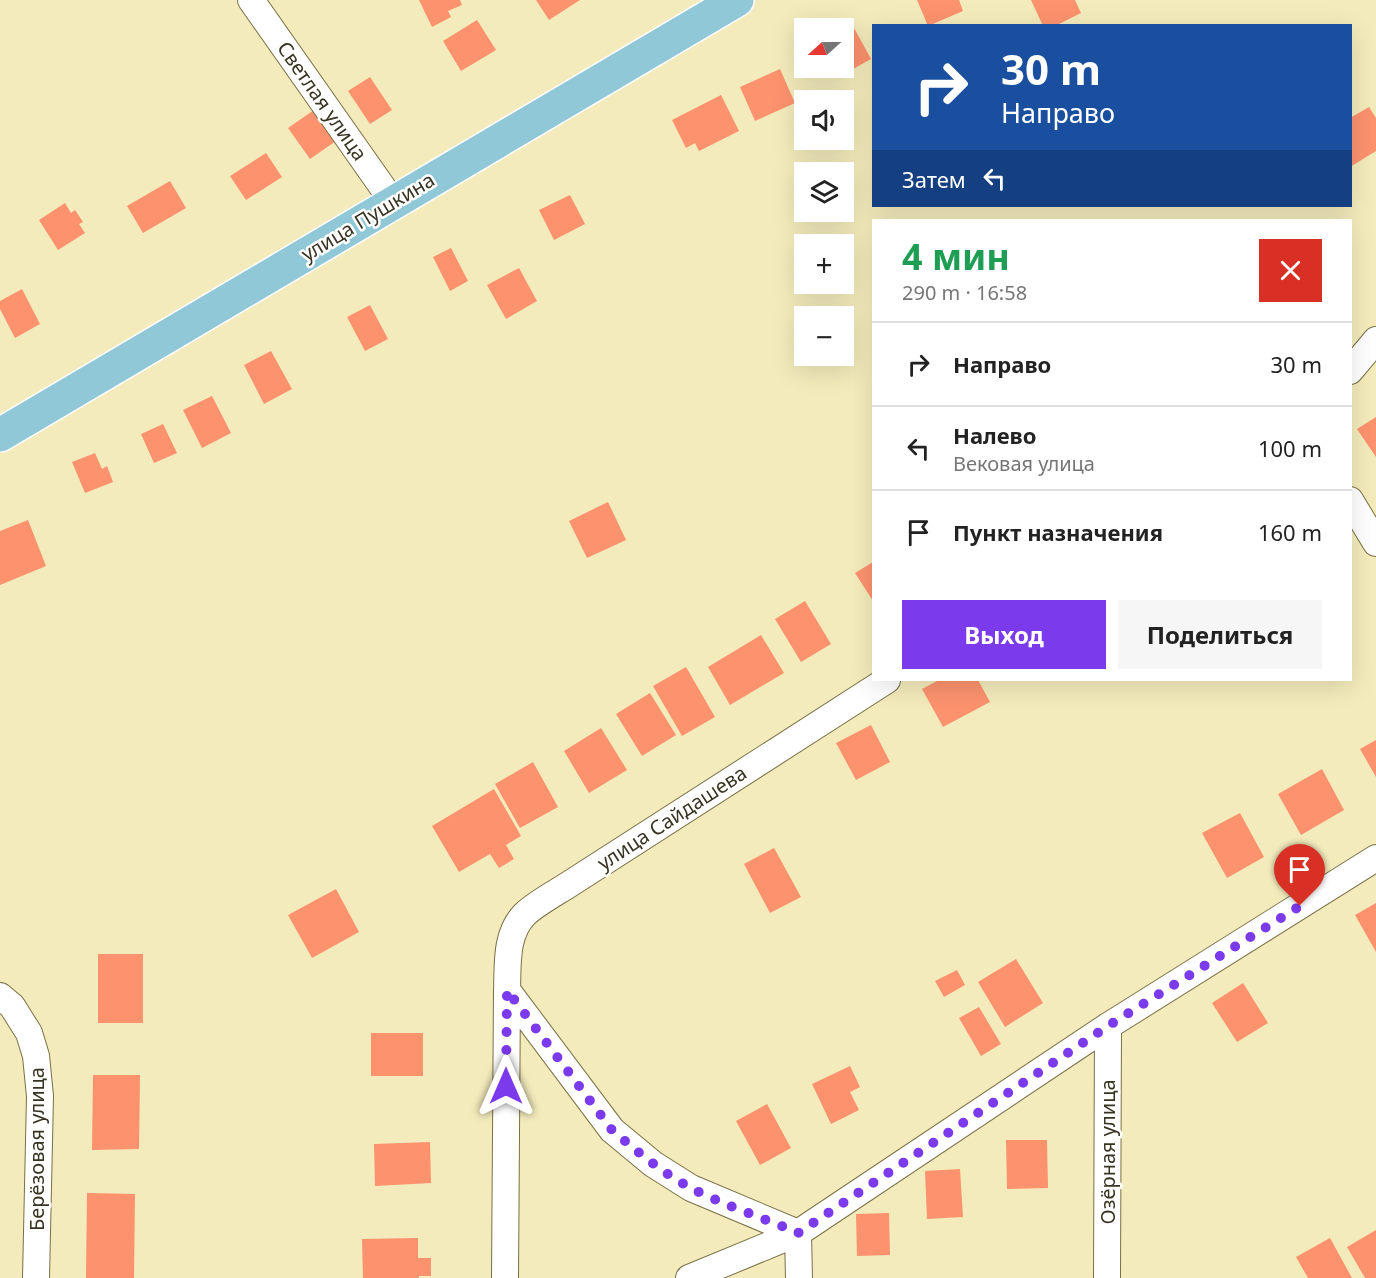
<!DOCTYPE html>
<html lang="ru">
<head>
<meta charset="utf-8">
<style>
	:root { --surface:#fff; --page:#f6f6f6; --text:#222; --muted:#767676; --line:#e0e0e0; --accent:#7c3aed }
	body { margin:0; font-family:"Noto Sans",sans-serif; background:var(--page); color:var(--text); height:100vh; display:flex; flex-direction:column; font-size:22px; white-space:nowrap }
	* { box-sizing:border-box; margin:0 }
	p { font-size:20px; color:var(--muted) }
	.icon { flex:none; width:33px; height:33px; fill:none; stroke:currentColor; stroke-width:2; stroke-linecap:round; stroke-linejoin:round }
	.map { position:relative; flex:1; overflow:hidden }
	.details { position:absolute; left:872px; top:219px; width:480px; height:462px; display:flex; flex-direction:column; background:var(--surface); border-radius:0px; box-shadow:0 6px 24px #0002 }
	.details>* { flex:none }
	.banner { position:absolute; left:872px; top:24px; width:480px; height:183px; border-radius:0px; box-shadow:0 6px 24px #0002; background:#1a4fa0; color:#fff; overflow:hidden }
	.needle { width:39px; rotate:249deg }
	.controls { position:absolute; left:794px; top:18px; display:grid; gap:12px }
	.controls a { display:grid; place-items:center; width:60px; height:60px; border-radius:0px; background:var(--surface); box-shadow:0 6px 24px #0002; font-size:30px }
	.pin { position:absolute; display:grid; place-items:center; width:51px; height:51px; color:#fff; margin:-62px -26px; border-radius:50% 50% 50% 0; rotate:-45deg; box-shadow:0 0 6px #0007 }
	.pin .icon { rotate:45deg }
	.me { position:absolute; width:66px; margin:-33px; rotate:0deg; stroke-linejoin:round; filter:drop-shadow(0 0 4px #0008) }
	.turn { display:flex; align-items:center; gap:21px; height:126px; padding:0 30px; font-size:27px }
	.turn .icon { width:78px; height:78px; stroke-width:2.5 }
	.turn b { display:block; font-size:42px; line-height:51px }
	.then { display:flex; align-items:center; height:57px; padding:0 30px; background:#0003; gap:12px; font-size:22px }
	.round { display:grid; place-items:center; flex:none; width:63px; height:63px; border-radius:0px; background:var(--page) }
	.summary { display:flex; align-items:center; justify-content:space-between; height:102px; padding:0 30px }
	h1 { font-size:36px; font-weight:700; line-height:45px; color:#1e9e55 }
	.cta { display:flex; gap:12px; margin-top:auto; padding:12px 30px }
	.cta a { flex:1; height:69px; border-radius:0px; background:var(--accent); color:#fff; font-size:24px; font-weight:700; line-height:69px; text-align:center }
	.cta a+a { background:var(--page); color:var(--text) }
	ul { padding:0; list-style:none }
	li { display:flex; align-items:center; gap:18px; height:84px; padding:0 30px; border-top:2px solid var(--line) }
	li div { flex:1 }
	li b { display:block; font-size:22px }
	li em { font-style:normal }
	.map>svg:first-child { display:block }
</style>
</head>
<body>
<div class="map">
<svg width="1376" height="1278" viewBox="0 0 1376 1278">
	<rect width="100%" height="100%" fill="#f3ebbb"/>
	<path fill="#fc926e" d="M419,0H460L462,5L448,11L451,17L432,27Z
		M536,0H580L549,20Z
		M917,0H959L963,11L928,26Z
		M1031,0H1075L1081,13L1055,26H1043Z
		M477,20L496,50L461,71L443,41Z
		M853,26L871,59L846,73L843,67V31Z
		M780,69L795,103L755,121L740,87Z
		M370,77L392,110L370,124L348,91Z
		M721,95L739,131L699,151L695,143L686,148L672,120Z
		M1369,107L1376,118V151L1350,167V118Z
		M314,110L336,141L310,159L288,128Z
		M266,153L282,177L246,200L230,176Z
		M170,181L186,208L143,233L127,206Z
		M570,195L585,224L554,240L539,210Z
		M65,203L71,213L75,210L83,222L79,224L85,233L58,250L39,220Z
		M451,248L468,281L450,291L433,257Z
		M519,268L537,301L506,319L487,285Z
		M22,289L40,324L15,338L0,309V301Z
		M370,305L388,339L365,351L347,317Z
		M271,351L292,389L264,404L244,365Z
		M212,396L231,433L202,448L183,410Z
		M1376,417V457L1357,429Z
		M163,424L177,453L154,463L141,434Z
		M95,453L102,469L107,466L113,482L85,493L72,462Z
		M608,502L626,540L587,558L569,521Z
		M28,520L46,566L0,585V531Z
		M873,562V601L855,573Z
		M805,601L831,644L801,662L775,619Z
		M761,635L784,673L730,705L708,667Z
		M686,667L715,717L682,736L653,686Z
		M939,680H978L990,702L943,727L922,689Z
		M650,693L676,735L642,756L616,714Z
		M871,725L890,762L856,780L836,743Z
		M601,728L627,770L589,793L564,751Z
		M1376,740V777L1360,749Z
		M533,762L558,807L520,828L495,784Z
		M1322,769L1344,810L1301,835L1278,794Z
		M494,789L521,836L506,845L514,859L499,868L490,854L459,872L432,826Z
		M1240,813L1264,857L1227,878L1202,833Z
		M774,848L801,897L770,913L744,864Z
		M336,889L359,932L312,958L288,915Z
		M1376,903V952L1355,915Z
		M98,954H143V1023H98Z
		M1016,959L1043,1003L1005,1027L978,982Z
		M957,970L965,985L944,997L935,981Z
		M1243,983L1268,1023L1237,1042L1212,1003Z
		M979,1007L1001,1044L981,1056L959,1018Z
		M371,1033H423V1076H371Z
		M850,1066L860,1087L850,1092L859,1110L831,1124L812,1084Z
		M93,1075H140L139,1149L92,1150Z
		M767,1104L791,1148L760,1165L736,1121Z
		M1006,1140H1047L1048,1188L1007,1189Z
		M430,1142L431,1183L375,1186L374,1144Z
		M960,1169L963,1217L927,1219L925,1171Z
		M87,1193L135,1194L134,1278H86Z
		M889,1213L890,1255L857,1256L856,1214Z
		M1376,1230V1278H1365L1347,1247Z
		M418,1238V1258H431V1276H419V1278H363L362,1239Z
		M1330,1238L1352,1278H1308L1296,1257Z"/>
	<g fill="none" stroke-linecap="round" stroke-linejoin="round">
		<defs>
			<path id="minor" d="M251,0L393,202
				M1350,371L1376,340
				M1350,500L1376,543
				M507,990L612,1130L653,1164L691,1188L798,1233L799,1278
				M0,996L12,1006L29,1033L36,1056L40,1096L36,1278
				M505,1278L507,990C508,965 505,934 525,914C537,903 554,894 568,885L887,680
				M689,1278L798,1233L1108,1026L1376,858
				M1107,1278L1108,1026"/>
			<path id="major" d="M0,435L737,0"/>
		</defs>
		<use href="#minor" stroke="#797145" stroke-width="28"/>
		<use href="#major" stroke="#fff" stroke-width="36"/>
		<use href="#minor" stroke="#fff" stroke-width="26"/>
		<use href="#major" stroke="#91c8d7" stroke-width="33"/>
	</g>
	<g fill="none" stroke-linecap="round" stroke-linejoin="round">
		<path stroke="#7c3aed" stroke-width="10" stroke-dasharray="0 18" d="M506,1086L507,990L612,1130C637,1151 662,1173 691,1188C723,1205 764,1218 798,1233L1108,1026L1300,906"/>
	</g>
	<g text-anchor="middle" stroke-width="5" stroke-linejoin="round" paint-order="stroke">
		<g font-size="20" fill="#373421" stroke="#fff">
			<text transform="translate(322 101) rotate(55)" y="7">Светлая улица</text>
			<text transform="translate(368 217) rotate(-31)" y="7">улица Пушкина</text>
			<text transform="translate(672 818) rotate(-33)" y="7">улица Сайдашева</text>
			<text transform="translate(37 1149) rotate(-90)" y="7">Берёзовая улица</text>
			<text transform="translate(1108 1152) rotate(-90)" y="7">Озёрная улица</text>
		</g>
	</g>
</svg>
<div class="controls">
<a><svg class="needle" viewBox="-14 -14 28 28"><path d="M0-13l5 13h-10z" fill="#e53935"/><path d="M0 13l5-13h-10z" fill="#767676"/></svg></a>
<a><svg class="icon" aria-label="sound" viewBox="0 0 24 24"><path d="M4 9h4l5-4v14l-5-4H4zM17 9q2 3 0 6"/></svg></a>
<a><svg class="icon" aria-label="layers" viewBox="0 0 24 24"><path d="M12 4l9 5-9 5-9-5zM3 14l9 5 9-5"/></svg></a>
<a>+</a>
<a>−</a>
</div>
<div class="pin" style="left:1300px;top:906px;background:#d93025"><svg class="icon" aria-label="arrive" viewBox="0 0 24 24"><path d="M6 21V4h12l-3 4 3 4H6"/></svg></div>
<svg class="me" style="left:506px;top:1086px" viewBox="-20 -20 40 40"><path d="M0-17L14 15 0 8-14 15z" fill="#7c3aed" stroke="#fff" stroke-width="4"/></svg>
<div class="banner">
<div class="turn"><svg class="icon" aria-label="right" viewBox="0 0 24 24"><path d="M7 20v-9h11M14 6l5 5-5 5"/></svg><div><b>30 m</b>Направо</div></div>
<div class="then">Затем<svg class="icon" aria-label="left" viewBox="0 0 24 24"><path d="M17 20v-9H6M10 6l-5 5 5 5"/></svg></div>
</div>
<section class="details">
<div class="summary"><div><h1>4 мин</h1><p>290 m · 16:58</p></div><a class="round" style="background:#d93025;color:#fff"><svg class="icon" aria-label="close" viewBox="0 0 24 24"><path d="M6 6l12 12M18 6L6 18"/></svg></a></div>
<ul>
<li><svg class="icon" aria-label="right" viewBox="0 0 24 24"><path d="M7 20v-9h11M14 6l5 5-5 5"/></svg><div><b>Направо</b></div><em>30 m</em></li>
<li><svg class="icon" aria-label="left" viewBox="0 0 24 24"><path d="M17 20v-9H6M10 6l-5 5 5 5"/></svg><div><b>Налево</b><p>Вековая улица</p></div><em>100 m</em></li>
<li><svg class="icon" aria-label="arrive" viewBox="0 0 24 24"><path d="M6 21V4h12l-3 4 3 4H6"/></svg><div><b>Пункт назначения</b></div><em>160 m</em></li>
</ul>
<div class="cta"><a>Выход</a><a>Поделиться</a></div>
</section>
</div>
</body>
</html>
